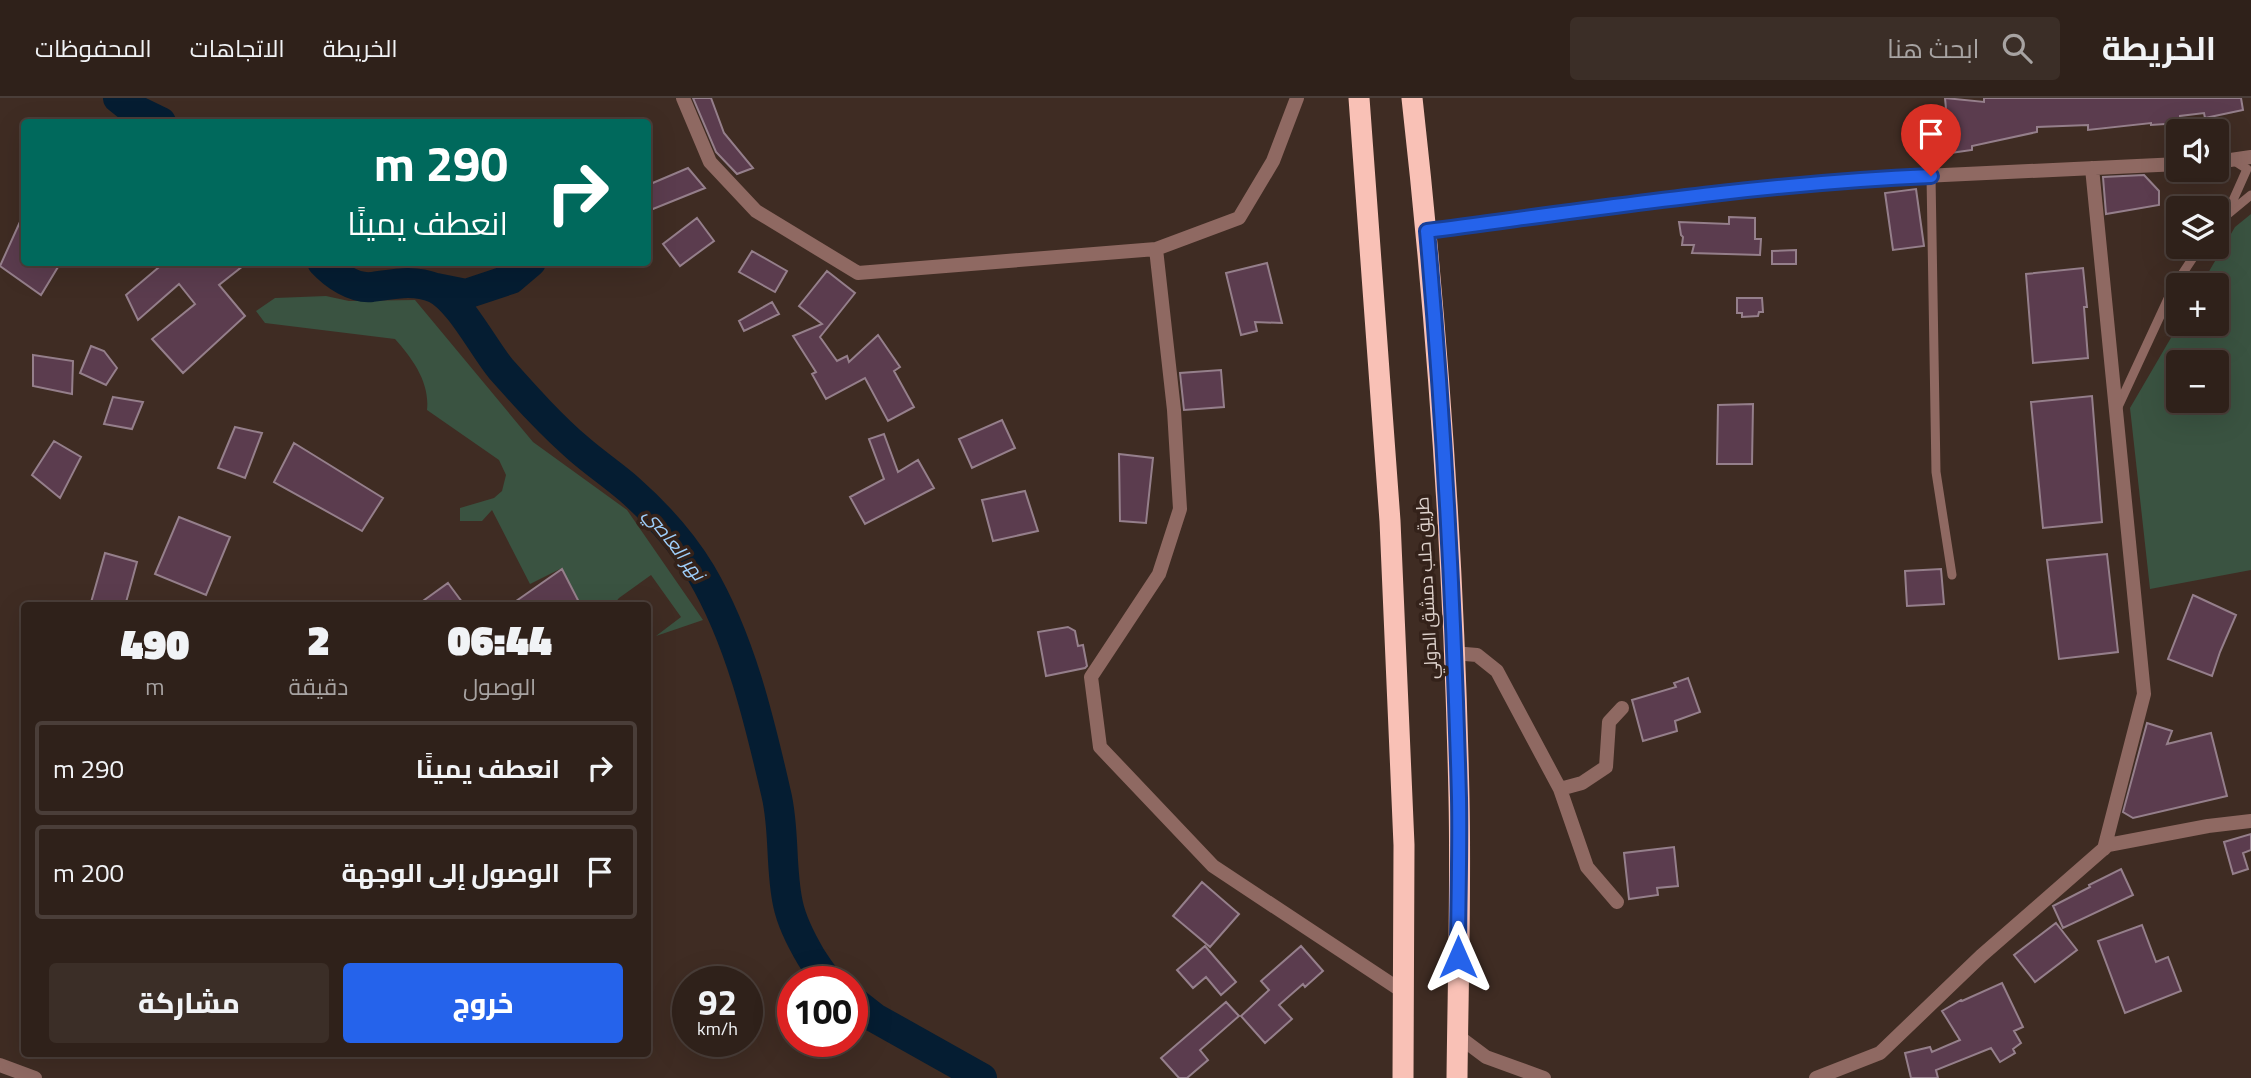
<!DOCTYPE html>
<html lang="ar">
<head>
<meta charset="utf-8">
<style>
	:root { --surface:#2f211a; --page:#3b2e27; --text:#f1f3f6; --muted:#a7a3a2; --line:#4a3e39; --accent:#2563eb }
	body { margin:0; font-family:"Titillium Web",Cairo,sans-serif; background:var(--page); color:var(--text); direction:rtl; height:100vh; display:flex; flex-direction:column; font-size:26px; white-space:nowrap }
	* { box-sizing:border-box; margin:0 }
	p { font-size:23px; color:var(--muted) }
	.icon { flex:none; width:38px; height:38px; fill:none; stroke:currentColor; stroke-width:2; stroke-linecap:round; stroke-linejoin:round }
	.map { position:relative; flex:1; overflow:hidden; direction:ltr }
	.sheet { position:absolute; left:21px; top:504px; width:630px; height:455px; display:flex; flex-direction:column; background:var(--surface); border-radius:7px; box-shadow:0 7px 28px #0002,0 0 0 2px var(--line); direction:rtl }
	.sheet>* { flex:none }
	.guide { position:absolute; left:21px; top:21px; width:630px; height:147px; border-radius:7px; box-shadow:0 7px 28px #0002,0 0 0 2px var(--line); direction:rtl; background:#00695c; color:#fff; overflow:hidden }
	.controls { position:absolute; left:2166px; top:21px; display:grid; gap:14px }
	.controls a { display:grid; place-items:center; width:63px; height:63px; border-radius:7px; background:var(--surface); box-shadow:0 7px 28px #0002,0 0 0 2px var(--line); font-size:35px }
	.speed { position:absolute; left:672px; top:868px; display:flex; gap:14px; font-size:35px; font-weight:700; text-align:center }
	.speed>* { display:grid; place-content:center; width:91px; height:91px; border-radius:50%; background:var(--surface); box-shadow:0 7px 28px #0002,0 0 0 2px var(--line); line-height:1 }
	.speed small { font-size:18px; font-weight:400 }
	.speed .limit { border:10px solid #d22; background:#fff; color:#111 }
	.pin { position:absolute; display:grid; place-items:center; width:60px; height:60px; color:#fff; margin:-72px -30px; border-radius:50% 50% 50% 0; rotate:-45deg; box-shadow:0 0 7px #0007 }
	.pin .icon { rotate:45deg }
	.me { position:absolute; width:77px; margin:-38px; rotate:0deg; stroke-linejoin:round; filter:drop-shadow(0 0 5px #0008) }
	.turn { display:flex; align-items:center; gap:24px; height:147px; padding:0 28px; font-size:32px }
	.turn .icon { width:91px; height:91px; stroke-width:2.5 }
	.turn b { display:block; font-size:49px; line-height:60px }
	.eta { display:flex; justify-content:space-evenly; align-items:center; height:119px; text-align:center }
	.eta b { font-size:42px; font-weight:800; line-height:49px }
	.cta { display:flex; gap:14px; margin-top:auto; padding:14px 28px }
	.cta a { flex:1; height:80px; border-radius:7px; background:var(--accent); color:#fff; font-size:28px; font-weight:800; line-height:80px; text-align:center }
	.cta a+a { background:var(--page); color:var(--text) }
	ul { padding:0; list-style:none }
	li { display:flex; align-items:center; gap:21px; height:94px; margin:0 14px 10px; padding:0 14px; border:4px solid var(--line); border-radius:7px }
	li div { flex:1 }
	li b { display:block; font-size:26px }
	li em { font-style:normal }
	header { display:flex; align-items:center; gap:42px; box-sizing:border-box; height:98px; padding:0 35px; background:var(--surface); border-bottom:2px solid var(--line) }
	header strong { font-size:33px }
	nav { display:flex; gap:38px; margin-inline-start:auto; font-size:24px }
	.search { width:490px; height:63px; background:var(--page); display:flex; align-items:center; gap:18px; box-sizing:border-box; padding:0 24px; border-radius:7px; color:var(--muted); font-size:26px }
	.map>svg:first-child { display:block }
</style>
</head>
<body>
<header>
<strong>الخريطة</strong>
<div class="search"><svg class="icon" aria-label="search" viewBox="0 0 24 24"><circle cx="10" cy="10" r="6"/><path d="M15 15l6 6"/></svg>ابحث هنا</div>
<nav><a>الخريطة</a><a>الاتجاهات</a><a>المحفوظات</a></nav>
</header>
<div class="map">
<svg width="2251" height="980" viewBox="0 0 2251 980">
	<rect width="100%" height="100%" fill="#3f2c23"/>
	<path fill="#3a5341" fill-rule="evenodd" d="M2251,116V472L2150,491L2130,310L2179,226H2217V187H2201L2235,129ZM2179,264H2217V303H2179Z
		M326,198L349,203L415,202L533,344L627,412L703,522L656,538L681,519L651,477L619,500L613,507H581L562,470L530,486L492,412L482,423H460V410L494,400L502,393L506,377L499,362L427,312C430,285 413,261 395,241L265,225L256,213L275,200Z"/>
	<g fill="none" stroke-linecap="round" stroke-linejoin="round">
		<path stroke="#051d32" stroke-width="30" d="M118,0L128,8L161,24
			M322,164C334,177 354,191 372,189C394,186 413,181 435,190C459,201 484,251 501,271C526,299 551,327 579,351C595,365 613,377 629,391C655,414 683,445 701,475C740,541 759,621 776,695C785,731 780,770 788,806C792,825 801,842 811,859C817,868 822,877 830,884
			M436,190L466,196L511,181L531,164
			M852,902L875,920L982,980"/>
	</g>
	<path fill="#5b3c4e" stroke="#957f8b" stroke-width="2" d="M693,0H711L724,35L753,70L737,76L716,54Z
		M1945,0L1984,4V0H2241L2243,12L2205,20L2204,15L2180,18V25L2151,27V25L2088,32V27L2037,29V34L1972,48V52L1950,55Z
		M688,70L705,90L648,113V87Z
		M2144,77L2159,93V107L2106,116L2103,79Z
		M1916,91L1924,148L1893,152L1885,95Z
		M24,115V164H61L41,197L0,168Z
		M1729,119L1755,120V141H1761L1760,157L1692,155L1694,147H1682L1683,139L1681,137L1679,124L1729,126Z
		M697,120L714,143L680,168L663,146Z
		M1796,152V166H1772V153Z
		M752,153L787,173L775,194L739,174Z
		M165,164H248L219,187L245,218L183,275L152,241L195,206L179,186L138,222L126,197Z
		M1267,165L1282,225L1255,224L1257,233L1241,237L1226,175Z
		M2083,170L2087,209H2084L2088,260L2033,265L2026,176Z
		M827,173L855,195L820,239L837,263L847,258L849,264L878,237L900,269L894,273L914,309L888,323L865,280L826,301L812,276L816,274L793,238L822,226L799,208Z
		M1737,200H1762L1763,214H1759L1758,218L1742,219V215H1737Z
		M772,204L779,216L744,233L739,223Z
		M91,248L104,253L117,270L106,287L80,275Z
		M33,257L73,263L72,296L33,288Z
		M1221,272L1224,309L1184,312L1180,275Z
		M2092,298L2102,424L2043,430L2031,304Z
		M113,299L143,304L132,331L104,326Z
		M1753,306L1752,366H1717L1718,307Z
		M1002,322L1015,350L972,370L959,341Z
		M235,329L262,335L245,380L218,370Z
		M884,336L898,374L918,362L934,390L865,426L850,399L884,381L869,341Z
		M54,343L81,359L60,400L32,377Z
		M294,345L383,400L362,433L274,384Z
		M1119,356L1153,360L1146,425L1120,423Z
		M1025,393L1038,433L993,443L982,402Z
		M179,419L230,439L206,497L155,476Z
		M105,455L137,464L125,508H90Z
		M2107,456L2118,554L2059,561L2047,462Z
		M562,471L581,508H509Z
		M1941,471L1944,506L1907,508L1905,473Z
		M448,485L465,508H416Z
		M2193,497L2236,517L2220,554L2212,578L2168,561Z
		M1068,529L1075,533L1078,548L1083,547L1087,568L1085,570L1046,578L1038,534Z
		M1688,580L1700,614L1675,623L1677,633L1643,643L1632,602L1676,589L1674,585Z
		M2147,625L2172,633L2167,646L2211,635L2227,698L2133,720L2123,714Z
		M2251,736V752L2243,755L2248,771L2233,776L2224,744Z
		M1674,749L1678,788L1657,790L1658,797L1629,801L1624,755Z
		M2121,771L2133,797L2063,830L2053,808L2090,789L2089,787Z
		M1202,784L1239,816L1210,849L1173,818Z
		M2056,825L2077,852L2035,884L2014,857Z
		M2142,827L2156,864L2168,859L2181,893L2125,915L2098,843Z
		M1205,848L1236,884L1221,897L1206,879L1193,890L1177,872Z
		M1301,848L1323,873L1305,889L1303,886L1279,907L1292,921L1265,945L1241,918L1269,892L1261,883Z
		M2002,885L2023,929L2014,933L2021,945L2013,951L2015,955L2000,964L1991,950L1936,972L1938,980H1911L1905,955L1930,949L1932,954L1960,942L1942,913L1961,902L1962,903Z
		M1226,904L1239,918L1200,952L1208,962L1187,980H1179L1161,960Z"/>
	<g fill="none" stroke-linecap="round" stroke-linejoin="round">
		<path stroke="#8f6962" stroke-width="9" d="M1931,78L1936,374L1952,477
			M2226,118L2247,71L2233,62
			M2217,125L2251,97
			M2117,311L2173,190L2200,149"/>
		<path stroke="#8f6962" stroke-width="14" d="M683,0L710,64L756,113L858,175L1156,151L1239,120L1273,63L1297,0
			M2217,64L2251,59
			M2092,70L2144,596L2104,751
			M1427,133L1718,94L1860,81L2179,66
			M1156,151L1174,312L1180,411L1159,476L1091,579L1100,649L1213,768L1405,895
			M1453,555L1477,557L1497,573L1560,691L1587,769L1617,804
			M1560,691L1582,685L1606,669L1609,624L1622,610
			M1458,938L1486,959L1544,980
			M0,967L35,980
			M1816,980L1880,955L1981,858L2108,747L2208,728L2251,723"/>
		<path stroke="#f9c1b6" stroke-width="21" d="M1359,0L1390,423L1404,747L1403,980
			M1412,0C1438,232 1454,466 1459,700C1461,793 1458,887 1457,980"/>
	</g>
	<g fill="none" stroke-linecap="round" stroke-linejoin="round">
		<defs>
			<path id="route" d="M1458,859C1458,806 1460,753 1459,700C1454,511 1444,321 1427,133C1595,111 1762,85 1931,78"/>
		</defs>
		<use href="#route" stroke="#184099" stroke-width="18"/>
		<use href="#route" stroke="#2563eb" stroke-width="12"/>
	</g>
	<g text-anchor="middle" stroke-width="7" stroke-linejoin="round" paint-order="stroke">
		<g font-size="18" fill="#dfd3cd" stroke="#34221a">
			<text transform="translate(1427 490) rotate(-93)" y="6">طريق حلب دمشق الدولي</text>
		</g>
		<g font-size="19" font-style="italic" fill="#9fcffb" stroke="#34221a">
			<text transform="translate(675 446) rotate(52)" y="7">نهر العاصي</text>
		</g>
	</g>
</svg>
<div class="controls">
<a><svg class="icon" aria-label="sound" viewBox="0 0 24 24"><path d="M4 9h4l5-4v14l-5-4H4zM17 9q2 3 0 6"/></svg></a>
<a><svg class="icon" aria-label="layers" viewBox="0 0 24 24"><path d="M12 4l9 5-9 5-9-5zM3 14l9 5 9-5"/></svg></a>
<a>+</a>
<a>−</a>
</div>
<div class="speed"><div>92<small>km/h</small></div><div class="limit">100</div></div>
<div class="pin" style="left:1931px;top:78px;background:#d93025"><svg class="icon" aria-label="arrive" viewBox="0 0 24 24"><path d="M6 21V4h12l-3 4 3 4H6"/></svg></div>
<svg class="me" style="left:1458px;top:859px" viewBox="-20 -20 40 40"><path d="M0-17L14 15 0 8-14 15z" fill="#2563eb" stroke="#fff" stroke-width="4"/></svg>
<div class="guide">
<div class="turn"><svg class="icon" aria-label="right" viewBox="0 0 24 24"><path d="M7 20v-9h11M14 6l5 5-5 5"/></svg><div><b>290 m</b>انعطف يمينًا</div></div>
</div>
<section class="sheet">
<div class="eta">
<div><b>06:44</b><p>الوصول</p></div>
<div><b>2</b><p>دقيقة</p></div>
<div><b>490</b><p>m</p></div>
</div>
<ul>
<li><svg class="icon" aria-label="right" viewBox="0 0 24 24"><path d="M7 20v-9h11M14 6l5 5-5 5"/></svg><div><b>انعطف يمينًا</b></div><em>290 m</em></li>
<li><svg class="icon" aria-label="arrive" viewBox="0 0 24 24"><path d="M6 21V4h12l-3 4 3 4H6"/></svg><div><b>الوصول إلى الوجهة</b></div><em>200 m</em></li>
</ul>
<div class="cta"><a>خروج</a><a>مشاركة</a></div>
</section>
</div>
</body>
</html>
